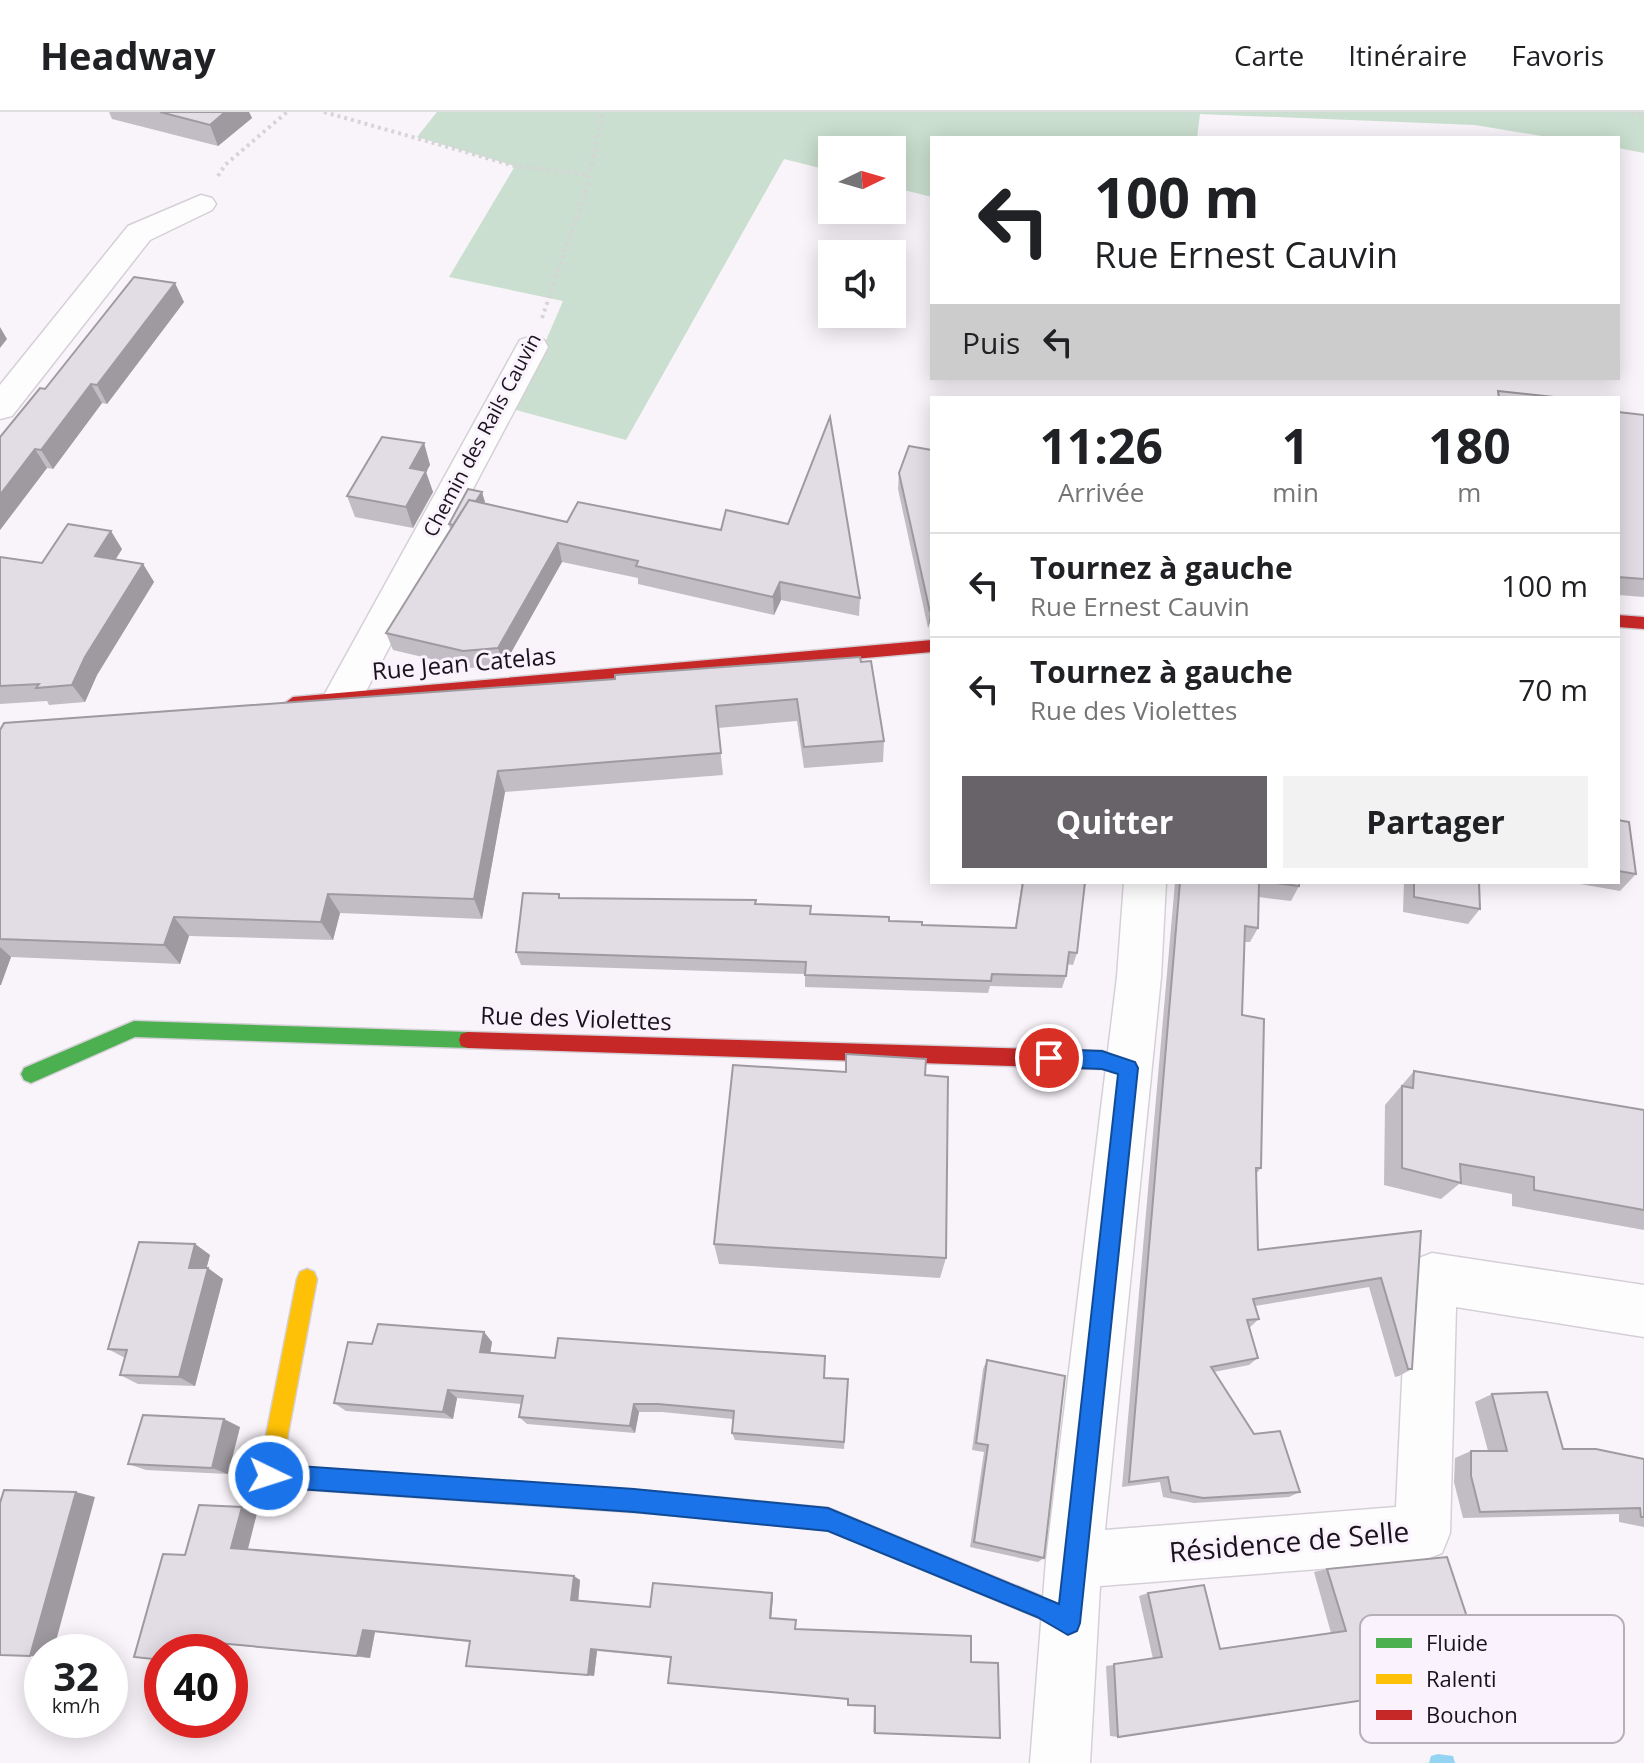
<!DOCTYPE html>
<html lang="fr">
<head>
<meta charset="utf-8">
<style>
	:root { --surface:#fff; --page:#f2f2f2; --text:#202124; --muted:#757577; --line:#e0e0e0; --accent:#686269 }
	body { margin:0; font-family:"Open Sans",sans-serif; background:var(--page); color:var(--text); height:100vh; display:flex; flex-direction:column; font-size:30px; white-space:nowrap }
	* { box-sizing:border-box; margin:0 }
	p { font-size:26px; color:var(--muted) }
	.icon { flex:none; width:44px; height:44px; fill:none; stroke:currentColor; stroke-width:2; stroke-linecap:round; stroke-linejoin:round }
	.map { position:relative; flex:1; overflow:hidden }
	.details { position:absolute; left:930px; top:284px; width:690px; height:488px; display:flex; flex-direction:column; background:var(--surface); border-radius:0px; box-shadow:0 4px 20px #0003 }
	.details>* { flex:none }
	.banner { position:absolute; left:930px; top:24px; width:690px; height:244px; border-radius:0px; box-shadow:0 4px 20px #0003; background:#fff; color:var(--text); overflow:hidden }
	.needle { width:52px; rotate:85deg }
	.controls { position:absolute; left:818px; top:24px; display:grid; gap:16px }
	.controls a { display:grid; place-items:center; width:88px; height:88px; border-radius:0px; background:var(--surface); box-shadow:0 4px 20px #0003; font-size:40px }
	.speed { position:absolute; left:24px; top:1522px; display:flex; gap:16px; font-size:40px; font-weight:700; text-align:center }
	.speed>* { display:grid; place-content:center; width:104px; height:104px; border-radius:50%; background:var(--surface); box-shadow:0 4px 20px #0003; line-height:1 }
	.speed small { font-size:20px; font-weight:400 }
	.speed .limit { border:12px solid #d22; background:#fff; color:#111 }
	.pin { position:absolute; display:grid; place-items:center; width:68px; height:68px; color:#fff; margin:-34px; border:4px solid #fff; border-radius:50%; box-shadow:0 2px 8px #0007 }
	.me { position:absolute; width:88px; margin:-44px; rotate:94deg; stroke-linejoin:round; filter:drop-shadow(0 0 6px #0008) }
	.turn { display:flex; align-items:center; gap:28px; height:168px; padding:0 32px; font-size:36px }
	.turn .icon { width:104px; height:104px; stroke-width:2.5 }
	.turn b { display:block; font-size:56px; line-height:68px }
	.then { display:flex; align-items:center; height:76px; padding:0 32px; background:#0003; gap:16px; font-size:30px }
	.eta { display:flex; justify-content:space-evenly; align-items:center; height:136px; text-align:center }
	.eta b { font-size:48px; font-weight:700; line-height:56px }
	.button { display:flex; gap:16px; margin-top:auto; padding:16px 32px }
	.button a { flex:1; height:92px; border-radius:0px; background:var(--accent); color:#fff; font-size:32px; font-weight:700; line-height:92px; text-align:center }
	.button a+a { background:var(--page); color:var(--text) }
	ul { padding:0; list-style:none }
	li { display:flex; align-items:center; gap:24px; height:104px; padding:0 32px; border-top:2px solid var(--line) }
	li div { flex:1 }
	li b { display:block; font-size:30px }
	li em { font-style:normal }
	header { display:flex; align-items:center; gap:48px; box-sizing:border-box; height:112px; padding:0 40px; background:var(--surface); border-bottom:2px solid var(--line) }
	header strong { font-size:38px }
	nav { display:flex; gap:44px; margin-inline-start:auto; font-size:28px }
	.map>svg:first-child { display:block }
</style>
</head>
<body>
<header>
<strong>Headway</strong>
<nav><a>Carte</a><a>Itinéraire</a><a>Favoris</a></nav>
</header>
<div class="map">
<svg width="1644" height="1651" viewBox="0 0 1644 1651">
	<rect width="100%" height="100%" fill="#f9f4fa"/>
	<path fill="#cadfcf" d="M437,0H1644V41L1618,36V26H1554L1475,13L1200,2L1197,26H932V85L892,75V38H832V59L784,47L626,328L516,298L563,189L449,165L515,54L417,25Z"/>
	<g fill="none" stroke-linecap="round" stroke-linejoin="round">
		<path fill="#94d4f2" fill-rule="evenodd" d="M1438,1642L1453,1644L1455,1651H1429L1431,1644Z"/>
		<defs>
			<path id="street" d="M201,83L212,86L216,92L212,98L150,128L12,304L0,307V273L128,114Z
				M532,224L544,228L548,235L356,598L342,602L328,598L322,587L328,576L516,235L520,228Z
				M1124,770H1166L1161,865L1105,1418L1396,1395L1407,1166L1414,1148L1432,1141L1644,1173V1225L1456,1195L1450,1421L1442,1441L1422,1449L1100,1474L1090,1651H1030L1046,1448L1117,865Z"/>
			<path id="fast" d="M134,909L468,920L475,922L477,928L475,934L468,936L135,925L38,968L31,971L24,968L21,962L24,956Z"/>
			<path id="slow" d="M307,1157L314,1160L317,1167L282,1354L661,1380L669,1383L672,1391L669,1399L661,1402L269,1375L261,1372L258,1364L297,1167L300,1160Z"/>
			<path id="jam" d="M1618,503L1644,505V517L1618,515Z
				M932,528V540L293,597L285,591L293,585Z
				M468,920L1102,939L1135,950L1138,956L1135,962L1128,965L1102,957L468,936L461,934L459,928L461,922Z
				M661,1380L828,1396L1053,1489L1076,1503L1080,1511L1076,1519L1068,1523L1037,1505L828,1418L661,1402L653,1399L650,1391L653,1383Z"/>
		</defs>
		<use href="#street" stroke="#d5d0d7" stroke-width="3"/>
		<use href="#fast" stroke="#d5d0d7" stroke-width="3"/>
		<use href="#slow" stroke="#d5d0d7" stroke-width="3"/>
		<use href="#jam" stroke="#d5d0d7" stroke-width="3"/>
		<path stroke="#d5d4d6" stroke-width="4" stroke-dasharray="3 4" stroke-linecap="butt" d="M324,0L515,54L589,63
			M1631,0L1644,3
			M218,64L225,53L287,0
			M542,206L586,79L603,0"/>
		<use href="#street" fill="#fefdfe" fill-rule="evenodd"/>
		<use href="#fast" fill="#4caf50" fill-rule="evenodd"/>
		<use href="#slow" fill="#ffc107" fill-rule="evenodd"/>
		<use href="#jam" fill="#c62828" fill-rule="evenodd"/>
	</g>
	<path fill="#c2bdc4" d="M109,0H249L252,6L218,34L112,7Z
		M184,190L107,292L102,291L53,357L47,356L0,418L45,277Z
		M1618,300L1644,303V485L1618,483Z
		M424,331L430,353L426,360L433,380L413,416L355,405L347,384Z
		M932,338V503L928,516L898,377L899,361Z
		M482,380L484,391L860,486L859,504L781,488L774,503L638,472V466L562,450L504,553L469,556L393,538L386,521L450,417L449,412Z
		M122,437L116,447L143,452L154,470L97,563L85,590L49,593L47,589L0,592V445L42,451Z
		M861,550L884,629L883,650L804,656L797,609L718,616L723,663L505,680L482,807L340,801L333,828L189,824L180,852L11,845L0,873V618Z
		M1618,708L1636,762L1620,779L1569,770H1618Z
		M1022,770H1085L1077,841L1073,853L1067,852L1066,864L1062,876L990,874L988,881L805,875V862L521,853L516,840L559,782L560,786L811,794V802L922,813L1015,816Z
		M1175,770H1299V774L1291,789L1259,785L1258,816L1250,830H1245L1242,903L1261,1056L1256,1062L1258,1138L1421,1119L1412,1257L1399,1264L1395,1265L1369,1175L1255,1194L1259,1207L1249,1216L1258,1246L1249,1253L1214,1260L1254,1322L1300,1380L1289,1385L1194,1391L1163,1385L1160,1370L1122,1375Z
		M1404,770H1479L1480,797L1468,812L1403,800Z
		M1414,959L1644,998V1118L1512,1094V1082L1459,1072L1441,1087L1384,1073L1385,993Z
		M846,960L925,963L946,1146L940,1166L719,1152L714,1132Z
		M195,1132L210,1143L206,1156L223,1167L195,1274L138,1272L120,1263L125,1246L108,1237Z
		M484,1220L492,1230L490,1241L848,1267L844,1337L735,1328L732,1321L733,1307L662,1300H639L635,1321L527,1312L519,1305L521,1292L457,1286L453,1307L346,1299L334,1291L372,1232Z
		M987,1248L1044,1446L1038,1450L970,1435L984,1340L972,1338L983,1257Z
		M1492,1282L1563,1337L1644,1347V1415L1619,1410V1402L1463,1406L1454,1370L1455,1346L1471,1339H1488L1475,1290Z
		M240,1315L228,1362L146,1358L128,1352Z
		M257,1401L248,1437L580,1468L578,1489L650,1495L773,1485L771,1506L796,1508V1517L971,1524L875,1621L873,1620L874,1594L847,1593V1587L671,1546L597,1539L594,1564L476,1555L470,1530L375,1520L370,1546L223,1532L221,1540H162L185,1443Z
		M1327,1457L1380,1549L1118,1625L1110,1624L1106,1554L1153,1547L1139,1484L1148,1481L1220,1537L1331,1521L1314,1460Z"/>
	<path fill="#9e9aa0" d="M225,0H249L252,6L218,34L210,13Z
		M175,171L184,190L107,292L97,273Z
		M0,215L7,227L0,236Z
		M91,272L102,291L53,357L41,338Z
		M424,331L430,353L426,360L433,380L413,416L406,395L410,356Z
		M35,337L47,356L0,418V383Z
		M482,380L485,390L463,424L459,414Z
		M111,419L122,437L106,462L95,444Z
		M558,431L562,450L504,553L498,536Z
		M143,452L154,470L97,563L85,590L72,573L85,545Z
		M780,470L781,488L774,503L773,485Z
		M932,493V503L928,516L930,500Z
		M498,659L505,680L482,807L474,787Z
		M328,782L340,801L333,828L321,810Z
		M174,805L189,824L180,852L164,833Z
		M0,835L11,845L1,873H0Z
		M195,1132L210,1143L204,1166L189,1156Z
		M208,1156L223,1167L195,1274L179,1265Z
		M484,1220L492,1230L489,1249L480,1240Z
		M448,1278L457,1286L453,1307L443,1300Z
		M634,1292L639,1300L635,1321L630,1314Z
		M224,1307L240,1315L228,1362L212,1356Z
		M76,1380L95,1385L53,1540H42V1545L30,1544Z
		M242,1395L257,1401L247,1440L231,1436Z
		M574,1464L580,1468L578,1491L571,1488Z
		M772,1481L773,1485L771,1508L770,1506Z
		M363,1518L375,1520L370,1546L357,1544Z
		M207,1530L223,1532L221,1540H204Z
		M591,1537L597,1539L594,1564L588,1563Z"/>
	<path fill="#e2dce4" stroke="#9e9aa0" stroke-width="2" d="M160,0H225L210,13Z
		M134,165L175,171L97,273L91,272L41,338L35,337L0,383V325L40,276L45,277Z
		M1498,279L1563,286H1499Z
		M1618,300L1644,303V467L1618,465Z
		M830,305L860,486L780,470L773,485L636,454L638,449L558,431L498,536L463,539L386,521L469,388L567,410L578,390L721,418L726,398L788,412Z
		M382,325L424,331L410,356L426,359L406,395L347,384Z
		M909,334L932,338V493L930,500L899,361Z
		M468,377L482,380L476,389L469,388L453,413L449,412Z
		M68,412L111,419L95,444L143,452L85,545L72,573L36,576L39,572L0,574V445L42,451Z
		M860,545L861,550L871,549L884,629L804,635L797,587L716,594L721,641L498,659L474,787L328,782L321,810L174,805L164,833L0,827V618L4,611L615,567V563Z
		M1618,708L1629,710L1636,762L1618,759Z
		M1023,770H1085L1077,841L1069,840L1066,864L992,862L991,869L805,863L806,850L516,840L523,781L559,782V786L756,788L755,792L811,794L810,802L889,805V809L922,810V813L1016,816Z
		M1180,770H1259L1258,816L1245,814L1242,903L1264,907L1261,1056H1256L1258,1138L1421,1119L1412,1257H1408L1381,1166L1253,1187L1259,1207L1247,1208L1258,1246L1211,1255L1254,1322L1280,1319L1300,1380L1203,1386L1171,1380L1168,1365L1129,1370Z
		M1269,770H1299V774Z
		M1414,770H1479L1480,797L1414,785Z
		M846,942L926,947L925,963L948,965L946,1146L714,1132L733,953L846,960Z
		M1414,959L1644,998V1098L1534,1078V1065L1460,1052L1461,1071L1402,1056V974L1413,976Z
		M139,1130L195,1132L189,1156H208L179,1265L120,1263L127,1238L108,1237Z
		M378,1212L484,1220L480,1240L555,1246L558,1226L825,1244L824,1266L848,1267L844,1330L732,1321L734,1299L658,1292H634L630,1314L519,1305L523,1284L448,1278L443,1300L334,1291L348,1230L372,1232Z
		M987,1248L1065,1264L1044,1446L974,1430L988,1333L976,1331Z
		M1547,1280L1563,1337H1596L1644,1347V1405H1641L1640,1396L1480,1400L1471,1364V1339H1507L1492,1282Z
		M143,1303L224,1307L212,1356L128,1352Z
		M4,1378L76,1380L30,1544L0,1543V1391Z
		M199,1393L242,1395L231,1436L574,1464L571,1488L650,1495L653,1471L772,1481L770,1506L796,1508L795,1517L971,1524V1550L998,1551L1000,1626L875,1621V1594L848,1593V1587L668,1571L671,1545L591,1537L588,1563L466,1554L470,1529L363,1518L357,1544L207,1530L204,1540H162V1548L134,1545L163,1442L185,1443Z
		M1447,1445L1477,1535L1380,1549L1391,1584L1118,1625L1114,1552L1162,1545L1148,1481L1204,1473L1220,1537L1346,1519L1327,1457Z"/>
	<path fill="#1a73e8" stroke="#114b97" stroke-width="2" d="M1049,937L1102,939L1135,950L1138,956L1080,1511L1077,1519L1068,1523L1037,1505L828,1419L634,1400L269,1375L261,1372L258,1364L261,1356L269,1352L634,1377L828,1396L1059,1492L1118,962L1102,957L1049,955L1042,952L1040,946L1042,940Z"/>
	<g text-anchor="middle" stroke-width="6" stroke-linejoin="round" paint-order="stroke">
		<g font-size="20" fill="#1a131b" stroke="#faf2fc">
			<text transform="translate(482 323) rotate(-62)" y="7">Chemin des Rails Cauvin</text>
		</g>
		<g font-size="24" fill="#1a131b" stroke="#faf2fc">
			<text transform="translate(464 552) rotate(-5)" y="8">Rue Jean Catelas</text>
			<text transform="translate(576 907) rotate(2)" y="8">Rue des Violettes</text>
		</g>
		<g font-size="28" fill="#1a131b" stroke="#faf2fc">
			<text transform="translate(1289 1430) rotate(-5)" y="10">Résidence de Selle</text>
		</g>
	</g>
	<rect x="1360" y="1503" width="264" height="128" rx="12" fill="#faf2fc" stroke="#b7afb8" stroke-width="2"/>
	<rect x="1376" y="1526" width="36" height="10" fill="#4caf50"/>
	<rect x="1376" y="1562" width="36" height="10" fill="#ffc107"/>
	<rect x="1376" y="1598" width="36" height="10" fill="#c62828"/>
	<g font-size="22" fill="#1a131b">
		<text x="1426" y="1539">Fluide</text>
		<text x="1426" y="1575">Ralenti</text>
		<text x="1426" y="1611">Bouchon</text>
	</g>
</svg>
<div class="controls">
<a><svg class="needle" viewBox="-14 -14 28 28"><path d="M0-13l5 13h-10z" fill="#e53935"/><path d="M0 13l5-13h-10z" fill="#757577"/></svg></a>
<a><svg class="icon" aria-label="sound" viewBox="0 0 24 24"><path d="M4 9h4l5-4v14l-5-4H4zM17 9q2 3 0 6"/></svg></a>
</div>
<div class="speed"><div>32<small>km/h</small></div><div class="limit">40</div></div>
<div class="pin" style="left:1049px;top:946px;background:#d93025"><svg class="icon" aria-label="arrive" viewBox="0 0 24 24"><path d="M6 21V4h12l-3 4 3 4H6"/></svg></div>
<svg class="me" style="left:269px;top:1364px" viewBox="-20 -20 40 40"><circle r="17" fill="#1a73e8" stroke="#fff" stroke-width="3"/><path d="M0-11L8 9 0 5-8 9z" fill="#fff"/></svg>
<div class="banner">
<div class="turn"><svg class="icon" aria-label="left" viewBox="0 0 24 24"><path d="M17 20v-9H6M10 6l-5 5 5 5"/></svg><div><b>100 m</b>Rue Ernest Cauvin</div></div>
<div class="then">Puis<svg class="icon" aria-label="left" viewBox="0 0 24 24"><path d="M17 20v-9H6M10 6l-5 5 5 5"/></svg></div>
</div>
<section class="details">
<div class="eta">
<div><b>11:26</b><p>Arrivée</p></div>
<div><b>1</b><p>min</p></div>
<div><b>180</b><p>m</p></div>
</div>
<ul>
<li><svg class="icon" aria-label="left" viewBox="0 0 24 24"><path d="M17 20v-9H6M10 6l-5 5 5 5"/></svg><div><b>Tournez à gauche</b><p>Rue Ernest Cauvin</p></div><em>100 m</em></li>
<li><svg class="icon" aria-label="left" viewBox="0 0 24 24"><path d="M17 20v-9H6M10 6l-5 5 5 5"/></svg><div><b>Tournez à gauche</b><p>Rue des Violettes</p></div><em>70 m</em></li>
</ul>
<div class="button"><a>Quitter</a><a>Partager</a></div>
</section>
</div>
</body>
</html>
